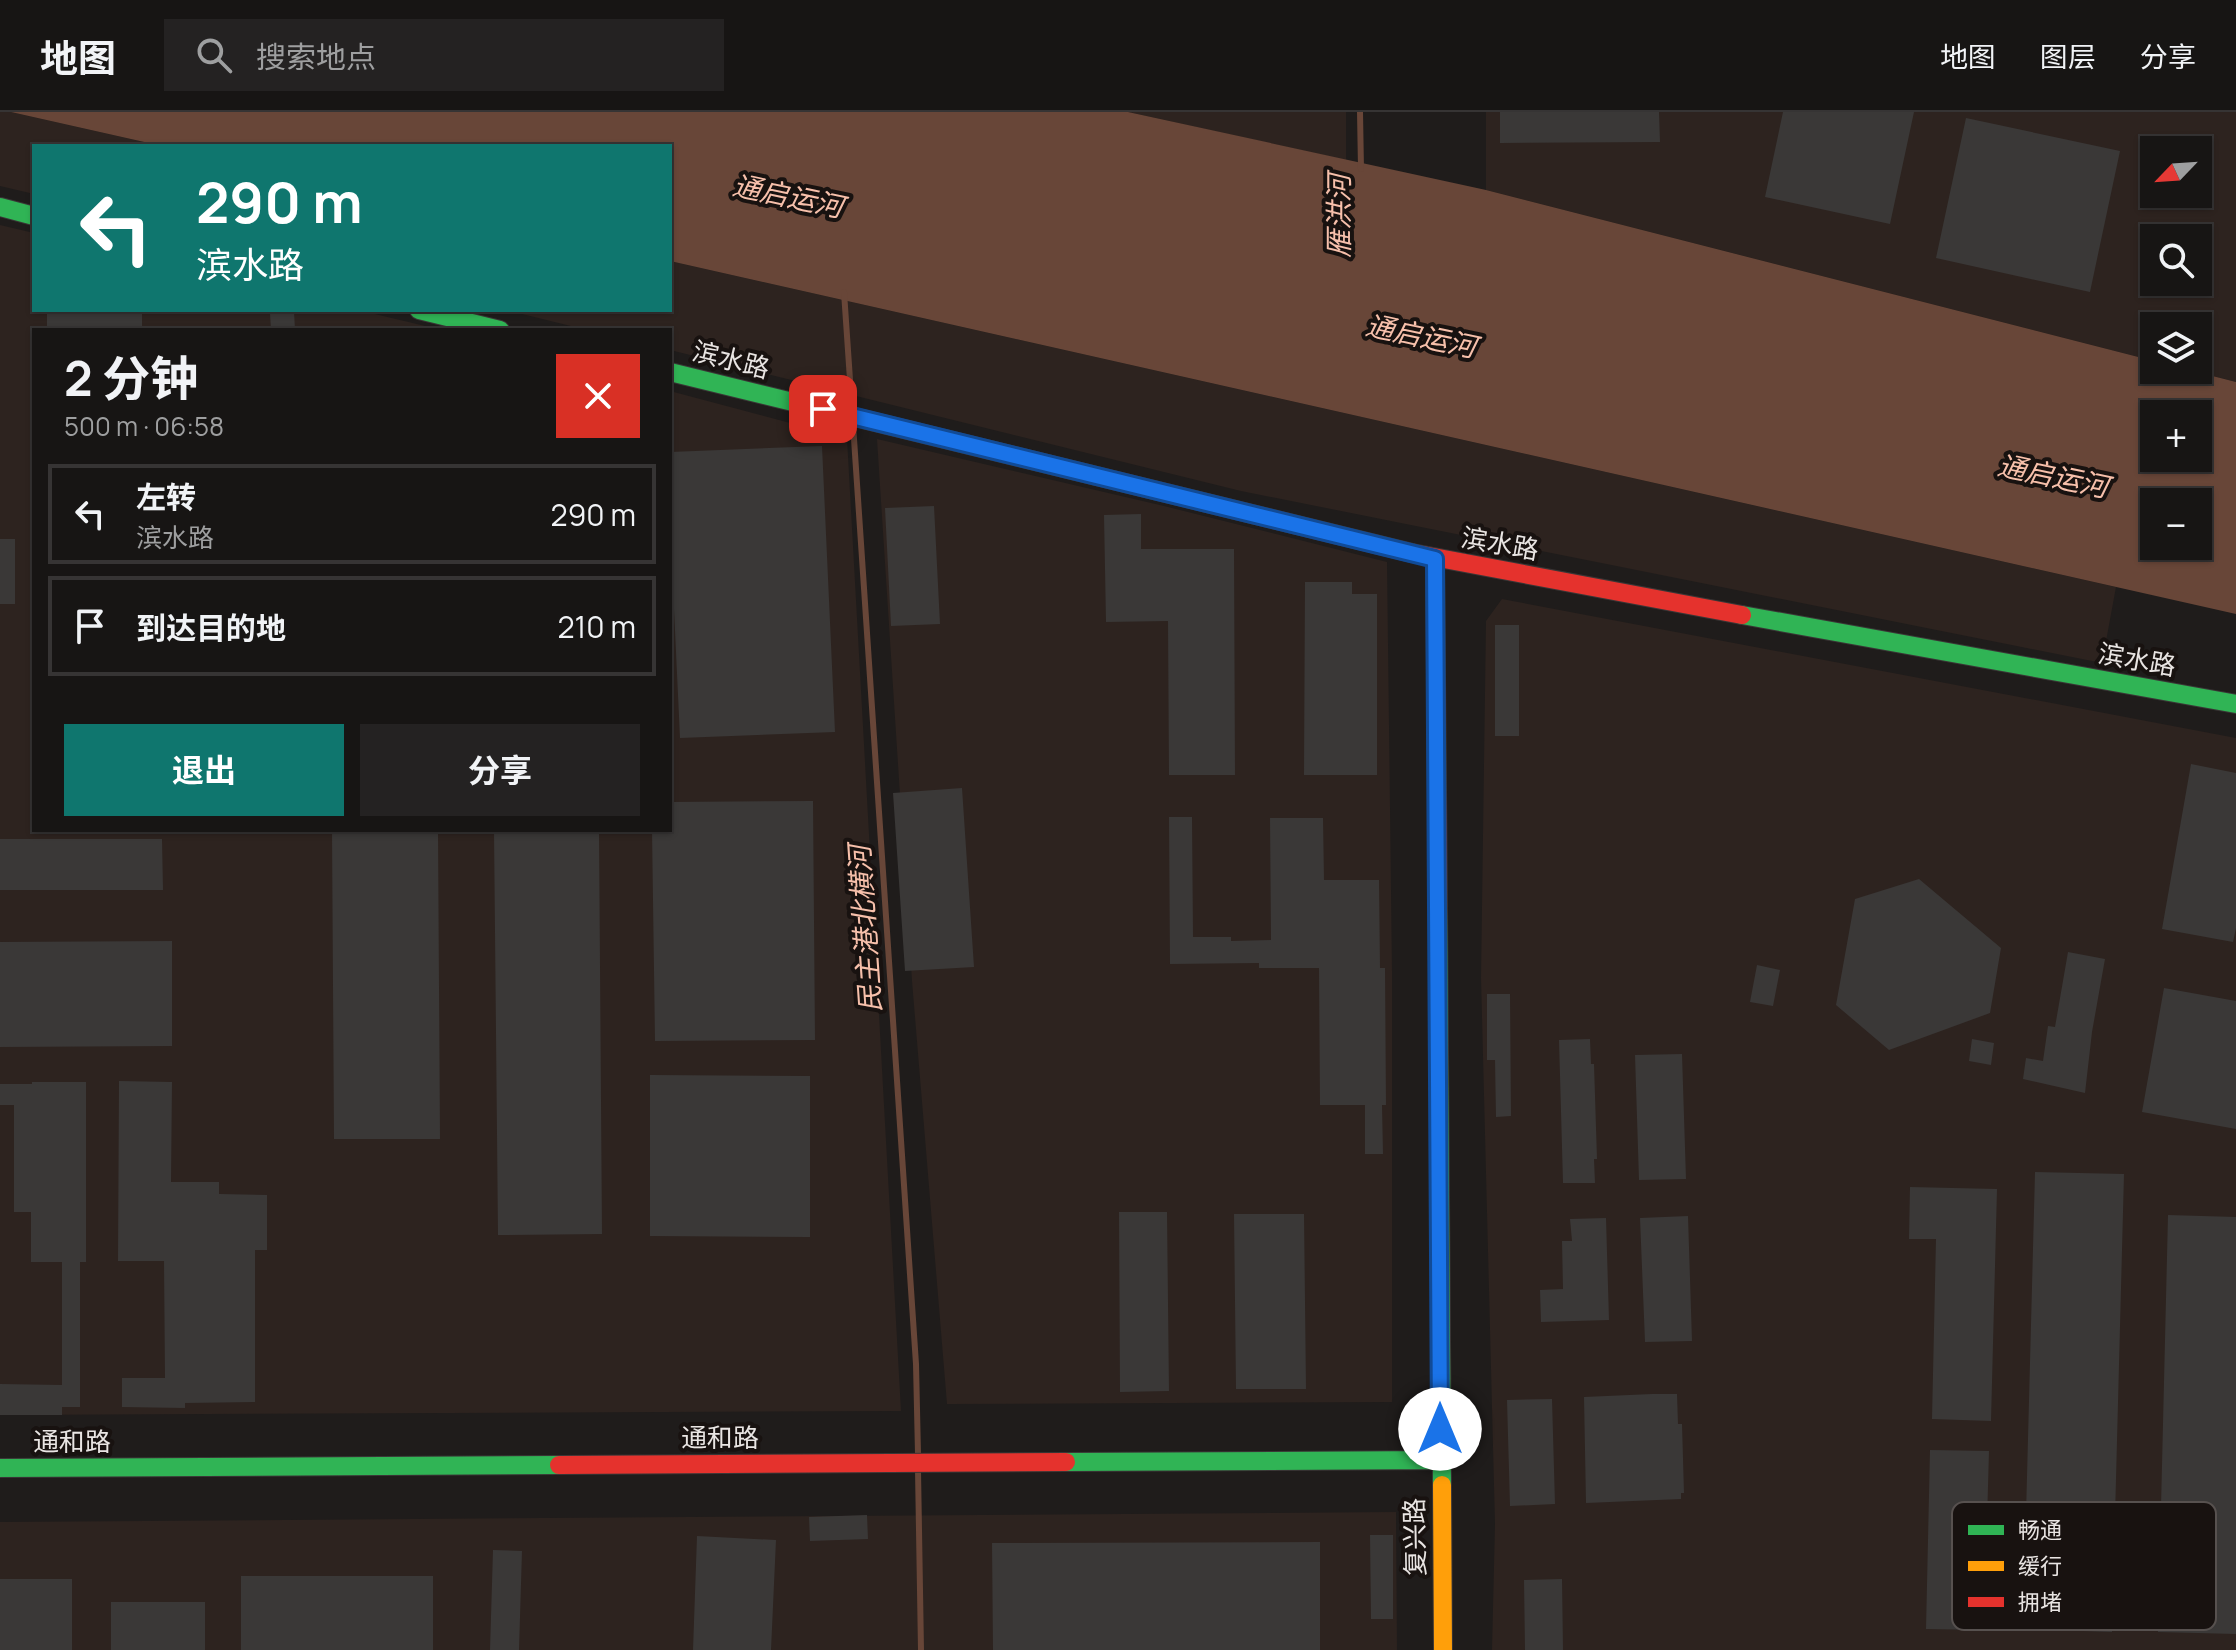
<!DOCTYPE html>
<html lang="zh">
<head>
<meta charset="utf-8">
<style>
	:root { --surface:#171514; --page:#242222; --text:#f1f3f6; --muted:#9e9fa0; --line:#363434; --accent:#0f766e }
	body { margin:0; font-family:Manrope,"Noto Sans SC",sans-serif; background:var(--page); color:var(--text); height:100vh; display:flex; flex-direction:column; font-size:30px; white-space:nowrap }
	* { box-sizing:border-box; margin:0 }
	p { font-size:26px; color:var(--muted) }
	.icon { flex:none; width:44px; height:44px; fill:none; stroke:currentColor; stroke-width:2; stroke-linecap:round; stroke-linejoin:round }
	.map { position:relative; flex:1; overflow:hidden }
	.side { position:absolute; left:32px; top:216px; width:640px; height:504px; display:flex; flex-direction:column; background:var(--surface); border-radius:0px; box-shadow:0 2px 6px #0004,0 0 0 2px var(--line) }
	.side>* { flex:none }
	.hud { position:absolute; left:32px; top:32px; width:640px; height:168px; border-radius:0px; box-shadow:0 2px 6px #0004,0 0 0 2px var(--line); background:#0f766e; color:#fff; overflow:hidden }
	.needle { width:52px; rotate:245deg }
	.tools { position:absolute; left:2140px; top:24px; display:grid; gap:16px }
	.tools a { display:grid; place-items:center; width:72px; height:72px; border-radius:0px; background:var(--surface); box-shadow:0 2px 6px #0004,0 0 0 2px var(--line); font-size:40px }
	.pin { position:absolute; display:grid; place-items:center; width:68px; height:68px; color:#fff; margin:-34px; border-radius:16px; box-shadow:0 4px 12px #0006 }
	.me { position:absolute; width:88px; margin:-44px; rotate:0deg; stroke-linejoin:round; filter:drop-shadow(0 0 6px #0008) }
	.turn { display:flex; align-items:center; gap:28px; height:168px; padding:0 32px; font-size:36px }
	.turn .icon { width:104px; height:104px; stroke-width:2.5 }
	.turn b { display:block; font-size:56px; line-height:68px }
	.round { display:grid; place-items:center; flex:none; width:84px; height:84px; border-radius:0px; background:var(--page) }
	.head { display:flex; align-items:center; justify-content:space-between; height:136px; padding:0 32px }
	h1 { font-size:48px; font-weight:700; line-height:60px }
	.button { display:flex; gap:16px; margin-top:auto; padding:16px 32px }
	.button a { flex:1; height:92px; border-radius:0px; background:var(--accent); color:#fff; font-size:32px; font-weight:700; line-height:92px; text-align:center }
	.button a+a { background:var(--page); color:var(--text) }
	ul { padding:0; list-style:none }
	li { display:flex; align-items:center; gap:24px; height:100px; margin:0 16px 12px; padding:0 16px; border:4px solid var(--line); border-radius:0px }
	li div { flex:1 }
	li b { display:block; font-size:30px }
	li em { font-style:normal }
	header { display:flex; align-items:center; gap:48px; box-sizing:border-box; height:112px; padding:0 40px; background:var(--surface); border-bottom:2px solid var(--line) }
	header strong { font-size:38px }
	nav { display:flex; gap:44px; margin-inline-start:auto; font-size:28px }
	.search { width:560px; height:72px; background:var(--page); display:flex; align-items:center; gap:20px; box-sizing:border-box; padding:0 28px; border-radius:0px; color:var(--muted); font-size:30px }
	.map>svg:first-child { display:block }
</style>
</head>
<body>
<header>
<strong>地图</strong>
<div class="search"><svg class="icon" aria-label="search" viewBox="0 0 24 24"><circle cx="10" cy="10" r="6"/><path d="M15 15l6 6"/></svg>搜索地点</div>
<nav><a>地图</a><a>图层</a><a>分享</a></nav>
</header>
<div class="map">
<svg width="2236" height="1538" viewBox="0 0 2236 1538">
	<rect width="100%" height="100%" fill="#1f1c1b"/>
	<path fill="#2d231f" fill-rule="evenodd" d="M0,0H11L162,34H34V82L0,74Z
		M1128,0H1346V48Z
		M1486,0H2236V270L2189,258H2198V214H2154V249L1486,78ZM2154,38H2198V82H2154ZM2154,126H2198V170H2154Z
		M0,113L34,121V198H358L442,218H34V718H670V279L847,326L901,1299L0,1303Z
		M670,149L2116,475L2102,551L1241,379L670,238V218H587L506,198H670Z
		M877,327L1164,394L1387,450L1392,859V1290L947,1292L912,869Z
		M1502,487L2236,626V1538H1492L1495,1412L1481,866L1486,509Z
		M1396,1400L1397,1538H0V1410Z"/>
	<path fill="#684638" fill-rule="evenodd" d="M11,0H1128L1486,78L2154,249V258H2189L2236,270V502L670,149V34H162ZM2154,302H2198V346H2154ZM2154,390H2198V434H2154Z"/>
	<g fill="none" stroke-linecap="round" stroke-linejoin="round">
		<path stroke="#684638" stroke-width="6" d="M1360,0L1361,57
			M844,180L852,297
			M853,312L916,1252L918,1342
			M918,1358L921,1538"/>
	</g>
	<path fill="#3a3837" d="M1500,0H1659L1660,30L1500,31Z
		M1783,0H1914L1890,112L1765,85Z
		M1966,6L2120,39L2090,180L1936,146Z
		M47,198H142V218H47Z
		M294,199L295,218H271L270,201Z
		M822,334L835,620L680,626L670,411V340Z
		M934,394L940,512L891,514L885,396Z
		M1141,402V437H1234L1235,663H1169L1168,509L1106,510L1104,403Z
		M0,427H15V492H0Z
		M1305,470H1352V482H1377V663H1304Z
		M1495,513H1519V624H1495Z
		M2191,652L2236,661V816L2233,830L2162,817Z
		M962,676L974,855L905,859L893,681Z
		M813,689L815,928L655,929L652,718H670V690Z
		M1169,705H1192L1193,825H1231V829L1271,828L1270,706H1323L1324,768H1379L1380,856H1385L1386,993H1382L1383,1042H1365V993H1320L1319,856H1259V851L1170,852Z
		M438,718L440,1027H334L332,719Z
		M494,719H599L602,1122L498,1123Z
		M0,727H162L163,778H0Z
		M1919,767L2001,836L1990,901L1889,938L1836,893L1855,787Z
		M172,829V934L0,935V830Z
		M2068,840L2105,847L2092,920L2085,981L2023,967L2026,946L2043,949L2048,914L2055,915Z
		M1757,853L1780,858L1773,894L1750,890Z
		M2164,876L2236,889V1017L2142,1000Z
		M1487,882H1510L1511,1004L1496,1005L1495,948H1487Z
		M1590,927L1591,952H1594L1597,1047H1594L1595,1071H1563L1559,928Z
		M1972,927L1994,931L1991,953L1969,949Z
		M1682,942L1686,1067L1639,1068L1635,943Z
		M650,963L810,964V1125L650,1124Z
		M119,969L172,970L171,1070H219V1082L267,1083V1138H255V1290L185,1291V1296L122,1295V1266H165L164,1149H118Z
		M32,970H86V1150H80V1295H62V1303H0V1272L62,1273V1150H31V1100H14V993H0V972H32Z
		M2035,1060L2124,1062L2112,1520L2023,1517Z
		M1910,1075L1997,1077L1991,1309L1932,1307L1936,1127H1909Z
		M1119,1100H1167L1169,1279L1120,1280Z
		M1234,1102H1304L1306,1277H1236Z
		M2168,1103L2236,1105V1522L2158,1520Z
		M1688,1104L1692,1229L1645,1230L1640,1106Z
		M1606,1106L1609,1208L1541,1210L1540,1178L1563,1177L1562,1129H1572L1570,1107Z
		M1652,1282H1677L1678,1312H1682L1684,1381H1681V1387L1586,1391L1584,1285Z
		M1552,1287L1555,1392L1510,1394L1507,1288Z
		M1930,1338L1989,1339L1984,1518L1926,1517Z
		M867,1403L868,1427L810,1429L809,1405Z
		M1370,1423H1393V1507H1371Z
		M697,1424L776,1428L771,1538H693Z
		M1320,1430V1538H993L992,1431Z
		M493,1438L522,1439L519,1538H490Z
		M241,1464H433V1538H241Z
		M0,1467H72V1538H0Z
		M1562,1467L1563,1538H1525L1524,1468Z
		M111,1490H205V1538H111Z"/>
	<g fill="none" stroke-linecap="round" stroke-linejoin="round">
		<defs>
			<path id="fast" d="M0,95L34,104
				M419,198L500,218
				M670,260L1412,441
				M1742,503L2236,592
				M1438,794L1442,1373
				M1066,1350L1440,1348
				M0,1356L559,1353"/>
			<path id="slow" d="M1442,1373L1443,1538"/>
			<path id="jam" d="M1412,441L1742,503
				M1435,447L1438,794
				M559,1353L1066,1350"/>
		</defs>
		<use href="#fast" stroke="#3a3636" stroke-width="20"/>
		<use href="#slow" stroke="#3a3636" stroke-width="20"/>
		<use href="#jam" stroke="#3a3636" stroke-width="20"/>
		<use href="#fast" stroke="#30b455" stroke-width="18"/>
		<use href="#slow" stroke="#ff9f0a" stroke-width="18"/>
		<use href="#jam" stroke="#e5322d" stroke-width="18"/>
	</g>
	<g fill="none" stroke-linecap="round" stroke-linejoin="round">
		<defs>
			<path id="route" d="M823,297L1435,447L1440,1317"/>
		</defs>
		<use href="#route" stroke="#114b97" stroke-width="20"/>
		<use href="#route" stroke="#1a73e8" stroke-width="14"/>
	</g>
	<g text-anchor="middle" stroke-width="8" stroke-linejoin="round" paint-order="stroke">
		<g font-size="26" fill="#e9e5e3" stroke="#181210">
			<text transform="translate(731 248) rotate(14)" y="9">滨水路</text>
			<text transform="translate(1500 432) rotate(10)" y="9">滨水路</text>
			<text transform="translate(2137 548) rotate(10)" y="9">滨水路</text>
			<text x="720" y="1335">通和路</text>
			<text x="72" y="1339">通和路</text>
			<text transform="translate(1415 1425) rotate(-91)" y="9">复兴路</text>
		</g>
		<g font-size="28" font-style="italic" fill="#f7c0ab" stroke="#181210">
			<text transform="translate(788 84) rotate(12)" y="10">通启运河</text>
			<text transform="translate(1339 104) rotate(-90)" y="10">雁洪河</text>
			<text transform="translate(1421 224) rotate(12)" y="10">通启运河</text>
			<text transform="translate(2053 364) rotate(12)" y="10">通启运河</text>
			<text transform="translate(865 817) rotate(-94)" y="10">民主港北横河</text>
		</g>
	</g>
	<rect x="1952" y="1390" width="264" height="128" rx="12" fill="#181210" stroke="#57514f" stroke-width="2"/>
	<rect x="1968" y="1413" width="36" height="10" fill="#30b455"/>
	<rect x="1968" y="1449" width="36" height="10" fill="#ff9f0a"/>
	<rect x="1968" y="1485" width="36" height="10" fill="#e5322d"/>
	<g font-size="22" fill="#e9e5e3">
		<text x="2018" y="1426">畅通</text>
		<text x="2018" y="1462">缓行</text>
		<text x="2018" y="1498">拥堵</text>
	</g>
</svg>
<div class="tools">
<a><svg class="needle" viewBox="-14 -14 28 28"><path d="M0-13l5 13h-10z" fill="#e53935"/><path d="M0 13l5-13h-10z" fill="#9e9fa0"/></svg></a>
<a><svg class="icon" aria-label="search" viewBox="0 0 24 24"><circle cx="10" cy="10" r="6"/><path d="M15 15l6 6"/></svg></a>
<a><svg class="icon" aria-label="layers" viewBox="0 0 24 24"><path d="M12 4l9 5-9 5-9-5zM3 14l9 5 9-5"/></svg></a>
<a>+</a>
<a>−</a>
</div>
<div class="pin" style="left:823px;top:297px;background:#d93025"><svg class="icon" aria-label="arrive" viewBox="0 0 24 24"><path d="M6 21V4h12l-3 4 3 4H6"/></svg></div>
<svg class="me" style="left:1440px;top:1317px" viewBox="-20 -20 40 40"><circle r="19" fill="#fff"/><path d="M0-13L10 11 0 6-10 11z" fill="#1a73e8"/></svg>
<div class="hud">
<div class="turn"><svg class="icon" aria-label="left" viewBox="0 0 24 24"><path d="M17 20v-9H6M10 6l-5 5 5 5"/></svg><div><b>290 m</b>滨水路</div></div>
</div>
<section class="side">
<div class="head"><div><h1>2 分钟</h1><p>500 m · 06:58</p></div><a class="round" style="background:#d93025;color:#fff"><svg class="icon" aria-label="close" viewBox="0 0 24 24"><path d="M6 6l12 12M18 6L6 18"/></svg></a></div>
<ul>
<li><svg class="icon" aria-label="left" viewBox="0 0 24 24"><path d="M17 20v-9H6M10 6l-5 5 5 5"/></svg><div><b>左转</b><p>滨水路</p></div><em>290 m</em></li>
<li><svg class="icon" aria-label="arrive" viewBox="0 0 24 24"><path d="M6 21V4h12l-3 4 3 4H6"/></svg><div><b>到达目的地</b></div><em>210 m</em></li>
</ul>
<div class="button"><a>退出</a><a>分享</a></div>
</section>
</div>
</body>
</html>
